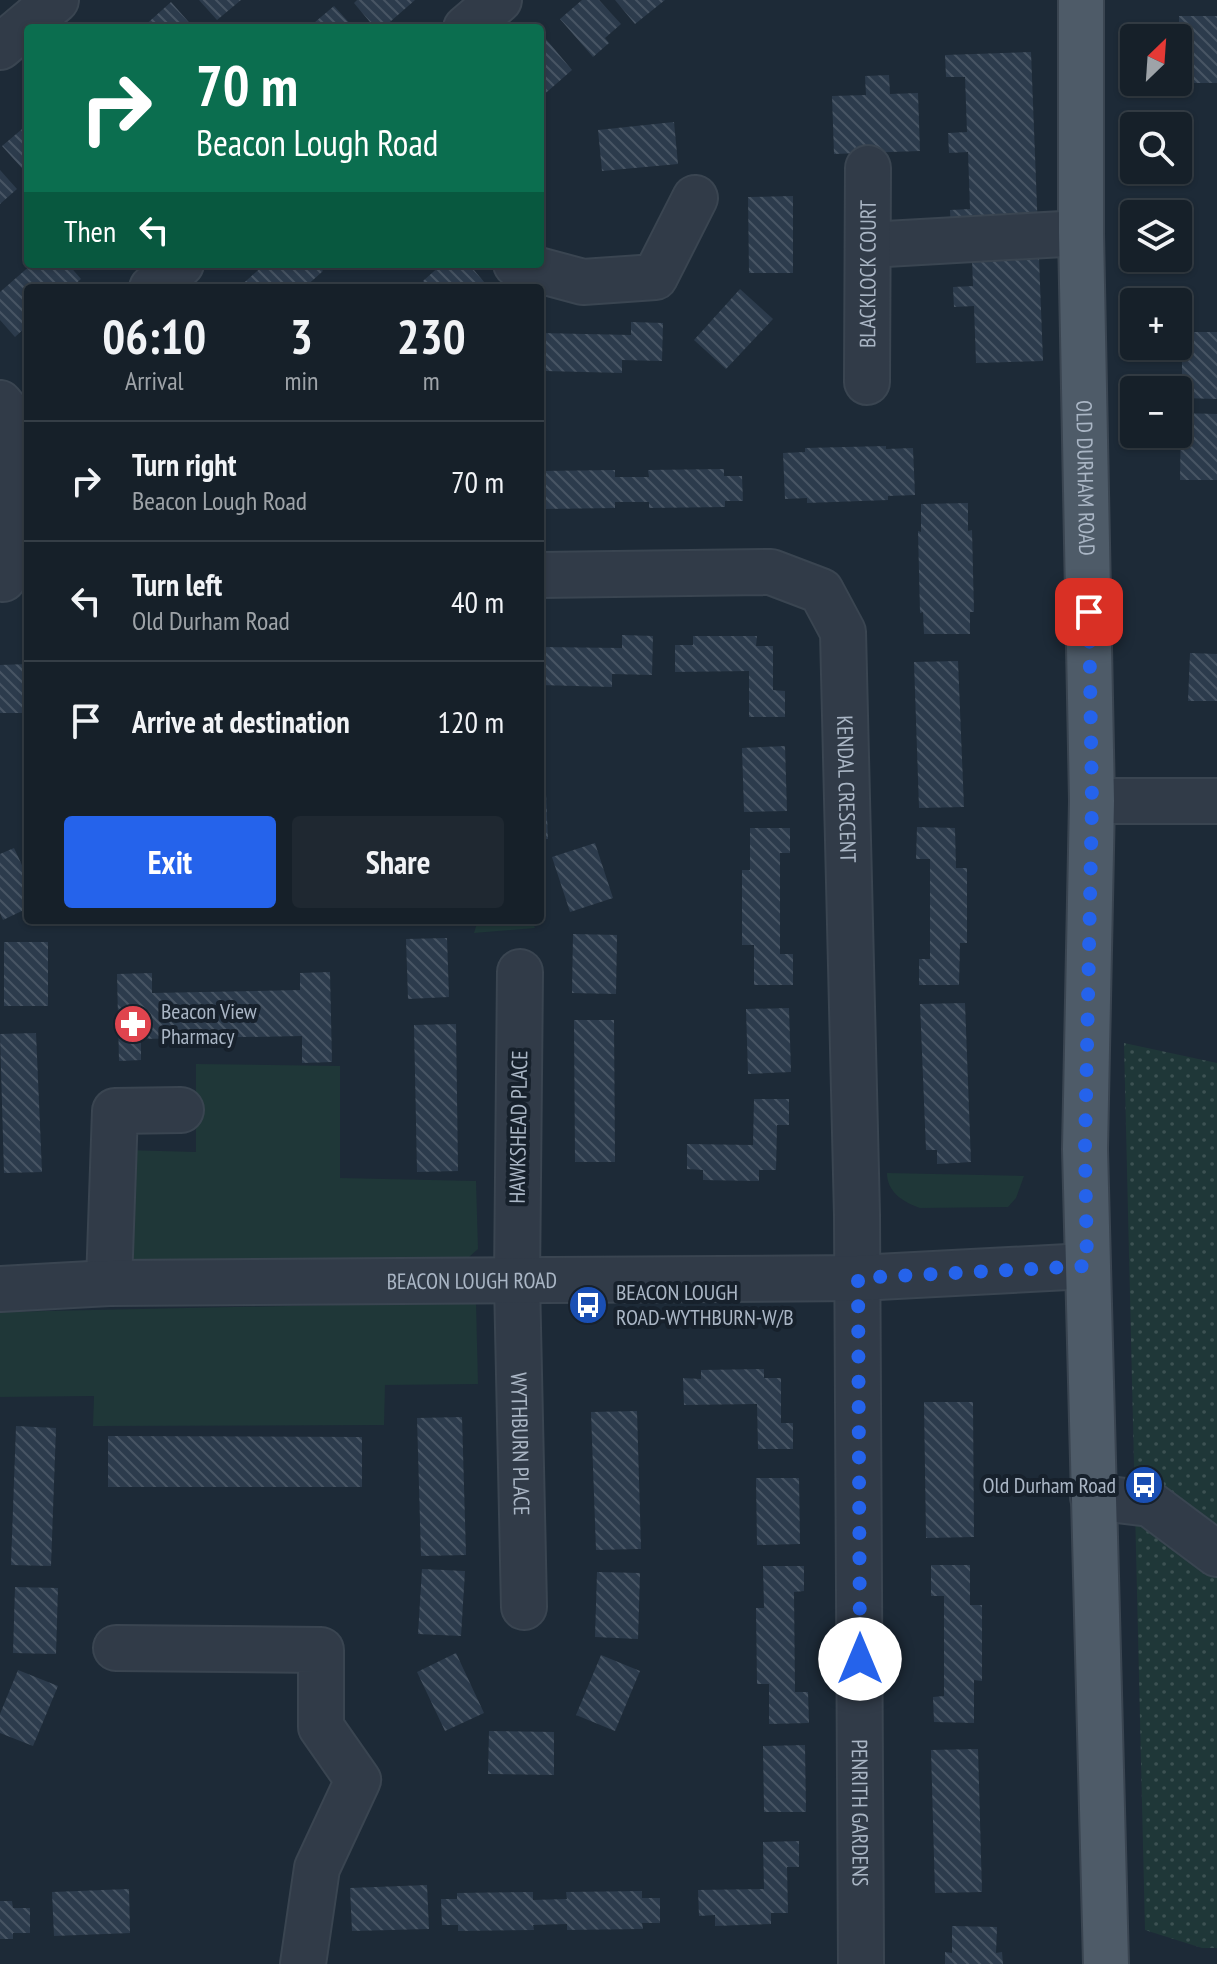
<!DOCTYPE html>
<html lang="en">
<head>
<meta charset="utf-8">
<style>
	:root { --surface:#162029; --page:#1f2831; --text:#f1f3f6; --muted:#9ea3a8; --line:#353e46; --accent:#2563eb }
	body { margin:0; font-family:"PT Sans Narrow",sans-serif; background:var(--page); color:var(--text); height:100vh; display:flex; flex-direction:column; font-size:30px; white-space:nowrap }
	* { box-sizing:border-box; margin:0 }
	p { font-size:26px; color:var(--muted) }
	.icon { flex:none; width:44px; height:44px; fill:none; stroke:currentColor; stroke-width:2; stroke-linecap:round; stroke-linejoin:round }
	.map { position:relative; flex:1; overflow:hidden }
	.details { position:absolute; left:24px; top:284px; width:520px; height:640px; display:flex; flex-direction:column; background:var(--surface); border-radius:8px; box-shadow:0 2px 6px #0004,0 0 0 2px var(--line) }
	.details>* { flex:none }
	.banner { position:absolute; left:24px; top:24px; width:520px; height:244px; border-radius:8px; box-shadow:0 2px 6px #0004,0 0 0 2px var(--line); background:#0b6e4f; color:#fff; overflow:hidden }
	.needle { width:52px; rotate:25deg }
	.buttons { position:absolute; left:1120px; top:24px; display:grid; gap:16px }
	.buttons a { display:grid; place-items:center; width:72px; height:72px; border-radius:8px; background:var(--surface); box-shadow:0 2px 6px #0004,0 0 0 2px var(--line); font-size:40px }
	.pin { position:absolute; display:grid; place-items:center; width:68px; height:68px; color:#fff; margin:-34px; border-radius:16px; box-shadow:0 4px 12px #0006 }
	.me { position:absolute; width:88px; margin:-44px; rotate:0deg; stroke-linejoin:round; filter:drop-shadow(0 0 6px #0008) }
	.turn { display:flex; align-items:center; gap:28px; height:168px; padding:0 40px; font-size:36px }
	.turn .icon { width:104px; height:104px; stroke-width:2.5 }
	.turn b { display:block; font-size:56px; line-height:68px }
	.then { display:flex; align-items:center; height:76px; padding:0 40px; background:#0003; gap:16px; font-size:30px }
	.eta { display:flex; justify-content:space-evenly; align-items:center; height:136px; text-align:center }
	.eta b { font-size:48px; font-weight:600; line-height:56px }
	.primary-button { display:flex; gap:16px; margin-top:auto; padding:16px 40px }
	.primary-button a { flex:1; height:92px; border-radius:8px; background:var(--accent); color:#fff; font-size:32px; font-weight:600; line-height:92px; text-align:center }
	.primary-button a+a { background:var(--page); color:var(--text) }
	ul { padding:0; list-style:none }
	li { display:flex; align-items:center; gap:24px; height:120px; padding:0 40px; border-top:2px solid var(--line) }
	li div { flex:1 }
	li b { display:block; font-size:30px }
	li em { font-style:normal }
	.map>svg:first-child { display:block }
</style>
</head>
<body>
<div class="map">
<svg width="1217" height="1964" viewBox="0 0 1217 1964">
	<defs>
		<pattern id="park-dots" width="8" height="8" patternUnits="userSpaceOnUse" patternTransform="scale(2)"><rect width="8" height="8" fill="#1f3738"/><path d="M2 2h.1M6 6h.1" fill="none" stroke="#3d5253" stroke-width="1.8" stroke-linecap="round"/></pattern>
		<pattern id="building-back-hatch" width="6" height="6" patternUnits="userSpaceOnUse" patternTransform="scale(2)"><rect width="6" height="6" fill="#2c3b4c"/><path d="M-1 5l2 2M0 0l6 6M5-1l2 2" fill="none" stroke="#485564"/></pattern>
	</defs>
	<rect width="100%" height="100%" fill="#1d2a37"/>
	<path fill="#1f3738" d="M478,920H532L535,928L474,933Z
		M196,1064L340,1066V1178L476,1181L478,1249L469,1257L123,1265L125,1150L196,1152Z
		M887,1173L1024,1176L1016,1198L1008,1207L920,1208C903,1202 887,1192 887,1173Z
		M476,1302L478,1384L385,1385L384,1425L93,1426L94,1396L0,1397V1312Z"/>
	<path fill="url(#park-dots)" d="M1124,1043L1217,1063V1948H1202L1145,1930Z"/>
	<path fill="url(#building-back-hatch)" d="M199,0H241L217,20Z
		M357,0H415L383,28H375L354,3Z
		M582,0H599L621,24L605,38L609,43L593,57L560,19Z
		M615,0H665L635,24Z
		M171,2L194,28H142Z
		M334,6L354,28H308Z
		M1179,16H1217V83H1179Z
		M540,32L572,70L540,98Z
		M1031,52L1043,361L976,363L974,306L954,307L953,287L973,286L971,231L951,232L950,210L970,209L968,152L949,153L948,133L967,132L965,77H946L945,55Z
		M889,75L890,94L918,93L920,151L834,154L832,96L866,95L865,76Z
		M674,122L678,164L602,171L598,130Z
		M28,124V175L2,146Z
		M0,170L17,189L0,204Z
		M793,196V273H749L748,197Z
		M32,264H68L81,279L71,288H28V325L15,337L0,320V292Z
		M265,264H317L323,271L304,288H238Z
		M442,264H469L489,288H429L423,281Z
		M740,289L773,319L726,369L694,340Z
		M631,322L663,323L662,361L622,360V373L546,371V363H540V333L631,335Z
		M1182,332H1217V399L1182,398Z
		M1181,413L1217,414V480H1180Z
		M886,446V449L913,448L915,495L888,496V500L807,503V498L785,499L783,453L805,452V448Z
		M724,469V476H742L743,501H725V507L649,508V502H615V508L540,509V471L615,470V477H649L648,470Z
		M968,503V531L972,530L974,612H970V634H924L923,612L920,613L918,531L921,532V504Z
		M622,635L653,636L652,675L612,674V687L540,685V647L622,648Z
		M693,636H757L756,646H773V690L785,691V717H749V671L675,672V645H693Z
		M1190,653L1217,654V701H1188Z
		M958,661L964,807L919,808L914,662Z
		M28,664V713H0V665Z
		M785,746L787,811L744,812L742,748Z
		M546,794L548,839H540V795Z
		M917,827L955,828L956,868H967V943H960L959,985H919V959H930V859H916Z
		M750,828H790V853H780V954H793V985H754V945H742V870H750Z
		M595,843L613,898L570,912L552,857Z
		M14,848L28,878V908L3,920L0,913V854Z
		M573,934L617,935L616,994L572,993Z
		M447,938L449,997L408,999L406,939Z
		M4,942H48V1006H4Z
		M330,972L332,1062L302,1063V1036L141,1039V1060L119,1061L117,974L152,973V993L300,990V973Z
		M965,1003L971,1162L937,1164V1150H926L920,1004Z
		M789,1008L791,1072L748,1074L746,1009Z
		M574,1020H614L615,1162H575Z
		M456,1024L458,1171L417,1172L414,1025Z
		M36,1033L42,1172L4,1173L0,1034Z
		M754,1099H789V1125H777L776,1170H759V1181L703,1180V1170L687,1169V1144L753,1145Z
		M764,1369V1378H781V1423H793V1449H758L757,1404L684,1405L683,1378L701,1379V1370Z
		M924,1402H973L974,1537L926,1538Z
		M637,1411L641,1549L596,1550L591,1412Z
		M462,1417L466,1555L421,1556L417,1418Z
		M16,1426L56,1428L51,1566L11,1565Z
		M108,1436L362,1437V1487H108Z
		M756,1478H799L800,1544L757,1545Z
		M931,1565H970V1605H982V1681L974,1680V1723L934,1722L933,1697L944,1696V1596H931Z
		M763,1566H804V1591L794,1592L795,1692H808L809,1723L769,1724V1684H757L756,1608H764Z
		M422,1569L465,1571L461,1636L418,1634Z
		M597,1572L640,1573L638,1639L595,1637Z
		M15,1587L58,1588L56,1654L13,1653Z
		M456,1653L484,1713L445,1731L417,1672Z
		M601,1655L640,1671L615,1731L576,1715Z
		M18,1670L58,1686L33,1746L0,1733V1714Z
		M489,1731L554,1732V1775L488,1774Z
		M805,1745L806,1812H764L763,1746Z
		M978,1749L982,1892L935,1893L931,1750Z
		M799,1841V1867H787L788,1913H771V1924L715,1926V1915L699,1916L698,1890L764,1889L763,1842Z
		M427,1885L429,1929L352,1931L350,1888Z
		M129,1889L130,1933L54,1936L52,1892Z
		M642,1891V1898H660V1923H642L643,1929L567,1930V1924L533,1925L534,1930L458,1931V1925H442L441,1899H457V1893L533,1892V1900L567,1899L566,1892Z
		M0,1901H12L13,1908H30V1933H13V1939H0Z
		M952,1926L997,1927L996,1953L1002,1952L1003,1964H945V1952L952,1953Z"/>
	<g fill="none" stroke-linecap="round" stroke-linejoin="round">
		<defs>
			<g id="minor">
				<path d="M466,28L499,0"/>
				<path d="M0,47L56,0"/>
				<path d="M868,245L1081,233"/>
				<path d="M516,264L583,282L655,277L695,198"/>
				<path d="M152,288L181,264"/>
				<path id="s1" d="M867,382L868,168"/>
				<path d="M0,403L5,409L3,579"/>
				<path id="s2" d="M540,575L771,572L821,591L843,632L857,1215L861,1964"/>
				<path d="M1092,801H1217"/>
				<path id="s3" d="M520,972L517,1281L524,1607"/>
				<path d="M109,1283L115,1111L181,1110"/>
				<path id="s4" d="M0,1289L109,1283L858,1278L1087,1266"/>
				<path d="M1093,1497L1150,1504L1217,1554"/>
				<path d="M116,1648L321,1650V1727L358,1780L317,1868L303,1964"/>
			</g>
			<g id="major">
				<path id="s5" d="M1081,0V233L1092,801L1085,1149L1106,1964"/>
			</g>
		</defs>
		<use href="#minor" stroke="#3a4551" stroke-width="48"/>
		<use href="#major" stroke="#3a4551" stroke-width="48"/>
		<use href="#minor" stroke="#313b48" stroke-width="44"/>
		<use href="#major" stroke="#4e5b68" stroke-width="44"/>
	</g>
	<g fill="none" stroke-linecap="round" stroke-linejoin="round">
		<path stroke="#2563eb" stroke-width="14" stroke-dasharray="0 25.2" d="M860,1659L858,1278L1087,1266L1085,1149L1092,801L1089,612"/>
	</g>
	<defs>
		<symbol id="pharmacy-disc" viewBox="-11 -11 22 22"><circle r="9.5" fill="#e0444e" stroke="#17212c"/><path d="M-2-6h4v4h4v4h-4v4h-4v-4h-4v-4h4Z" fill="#fff"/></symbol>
		<symbol id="bus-disc" viewBox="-11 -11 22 22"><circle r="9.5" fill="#1a4fb4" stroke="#17212c"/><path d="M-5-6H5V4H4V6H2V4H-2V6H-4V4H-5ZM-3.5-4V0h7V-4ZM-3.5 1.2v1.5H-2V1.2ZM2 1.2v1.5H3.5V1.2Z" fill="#fff"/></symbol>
	</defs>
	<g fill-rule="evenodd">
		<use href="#pharmacy-disc" x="111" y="1002" width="44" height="44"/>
		<use href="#bus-disc" x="566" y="1283" width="44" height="44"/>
		<use href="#bus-disc" x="1122" y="1463" width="44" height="44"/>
	</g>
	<g text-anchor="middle" stroke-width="8" stroke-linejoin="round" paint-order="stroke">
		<g font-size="22" fill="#aab6c5" stroke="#17212c">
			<text dy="8" stroke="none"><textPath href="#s1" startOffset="108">BLACKLOCK COURT</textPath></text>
			<text dy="8" stroke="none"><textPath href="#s5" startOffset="478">OLD DURHAM ROAD</textPath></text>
			<text dy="8" stroke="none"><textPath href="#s2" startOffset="488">KENDAL CRESCENT</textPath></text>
			<text transform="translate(518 1127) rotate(-89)" y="8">HAWKSHEAD PLACE</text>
			<text dy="8" stroke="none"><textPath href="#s4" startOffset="472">BEACON LOUGH ROAD</textPath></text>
			<text dy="8" stroke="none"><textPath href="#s3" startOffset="472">WYTHBURN PLACE</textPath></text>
			<text dy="8" stroke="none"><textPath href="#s2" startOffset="1512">PENRITH GARDENS</textPath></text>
		</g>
		<g font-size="22" fill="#aab6c5" stroke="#17212c" text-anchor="start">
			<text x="161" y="1019">Beacon View<tspan x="161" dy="25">Pharmacy</tspan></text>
			<text x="616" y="1300">BEACON LOUGH<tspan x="616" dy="25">ROAD-WYTHBURN-W/B</tspan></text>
			<text x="1116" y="1493" text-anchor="end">Old Durham Road</text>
		</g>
	</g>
</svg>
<div class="buttons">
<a><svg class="needle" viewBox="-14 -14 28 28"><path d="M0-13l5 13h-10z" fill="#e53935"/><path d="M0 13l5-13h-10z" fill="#9ea3a8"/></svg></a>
<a><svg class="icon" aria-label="search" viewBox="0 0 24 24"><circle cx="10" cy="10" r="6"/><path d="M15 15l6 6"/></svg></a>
<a><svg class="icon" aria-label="layers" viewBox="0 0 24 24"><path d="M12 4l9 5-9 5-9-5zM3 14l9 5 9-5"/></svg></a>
<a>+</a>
<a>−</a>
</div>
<div class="pin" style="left:1089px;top:612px;background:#d93025"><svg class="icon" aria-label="arrive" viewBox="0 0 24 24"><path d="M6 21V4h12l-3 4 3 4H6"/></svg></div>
<svg class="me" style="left:860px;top:1659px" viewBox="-20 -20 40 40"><circle r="19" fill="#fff"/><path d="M0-13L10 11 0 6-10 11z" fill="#2563eb"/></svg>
<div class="banner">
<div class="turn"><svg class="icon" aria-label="right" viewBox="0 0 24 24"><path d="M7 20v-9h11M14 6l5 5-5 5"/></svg><div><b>70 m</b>Beacon Lough Road</div></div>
<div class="then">Then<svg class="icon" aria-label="left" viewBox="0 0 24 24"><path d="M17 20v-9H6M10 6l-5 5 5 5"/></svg></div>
</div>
<section class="details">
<div class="eta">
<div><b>06:10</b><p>Arrival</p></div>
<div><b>3</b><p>min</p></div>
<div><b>230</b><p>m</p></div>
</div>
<ul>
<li><svg class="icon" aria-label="right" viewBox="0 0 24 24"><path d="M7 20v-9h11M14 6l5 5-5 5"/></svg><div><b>Turn right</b><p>Beacon Lough Road</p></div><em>70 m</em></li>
<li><svg class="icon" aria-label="left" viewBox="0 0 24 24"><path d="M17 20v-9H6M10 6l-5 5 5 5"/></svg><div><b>Turn left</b><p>Old Durham Road</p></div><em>40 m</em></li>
<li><svg class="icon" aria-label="arrive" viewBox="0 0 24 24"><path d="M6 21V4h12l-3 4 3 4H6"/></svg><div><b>Arrive at destination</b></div><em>120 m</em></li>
</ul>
<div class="primary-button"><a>Exit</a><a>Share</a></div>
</section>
</div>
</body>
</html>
